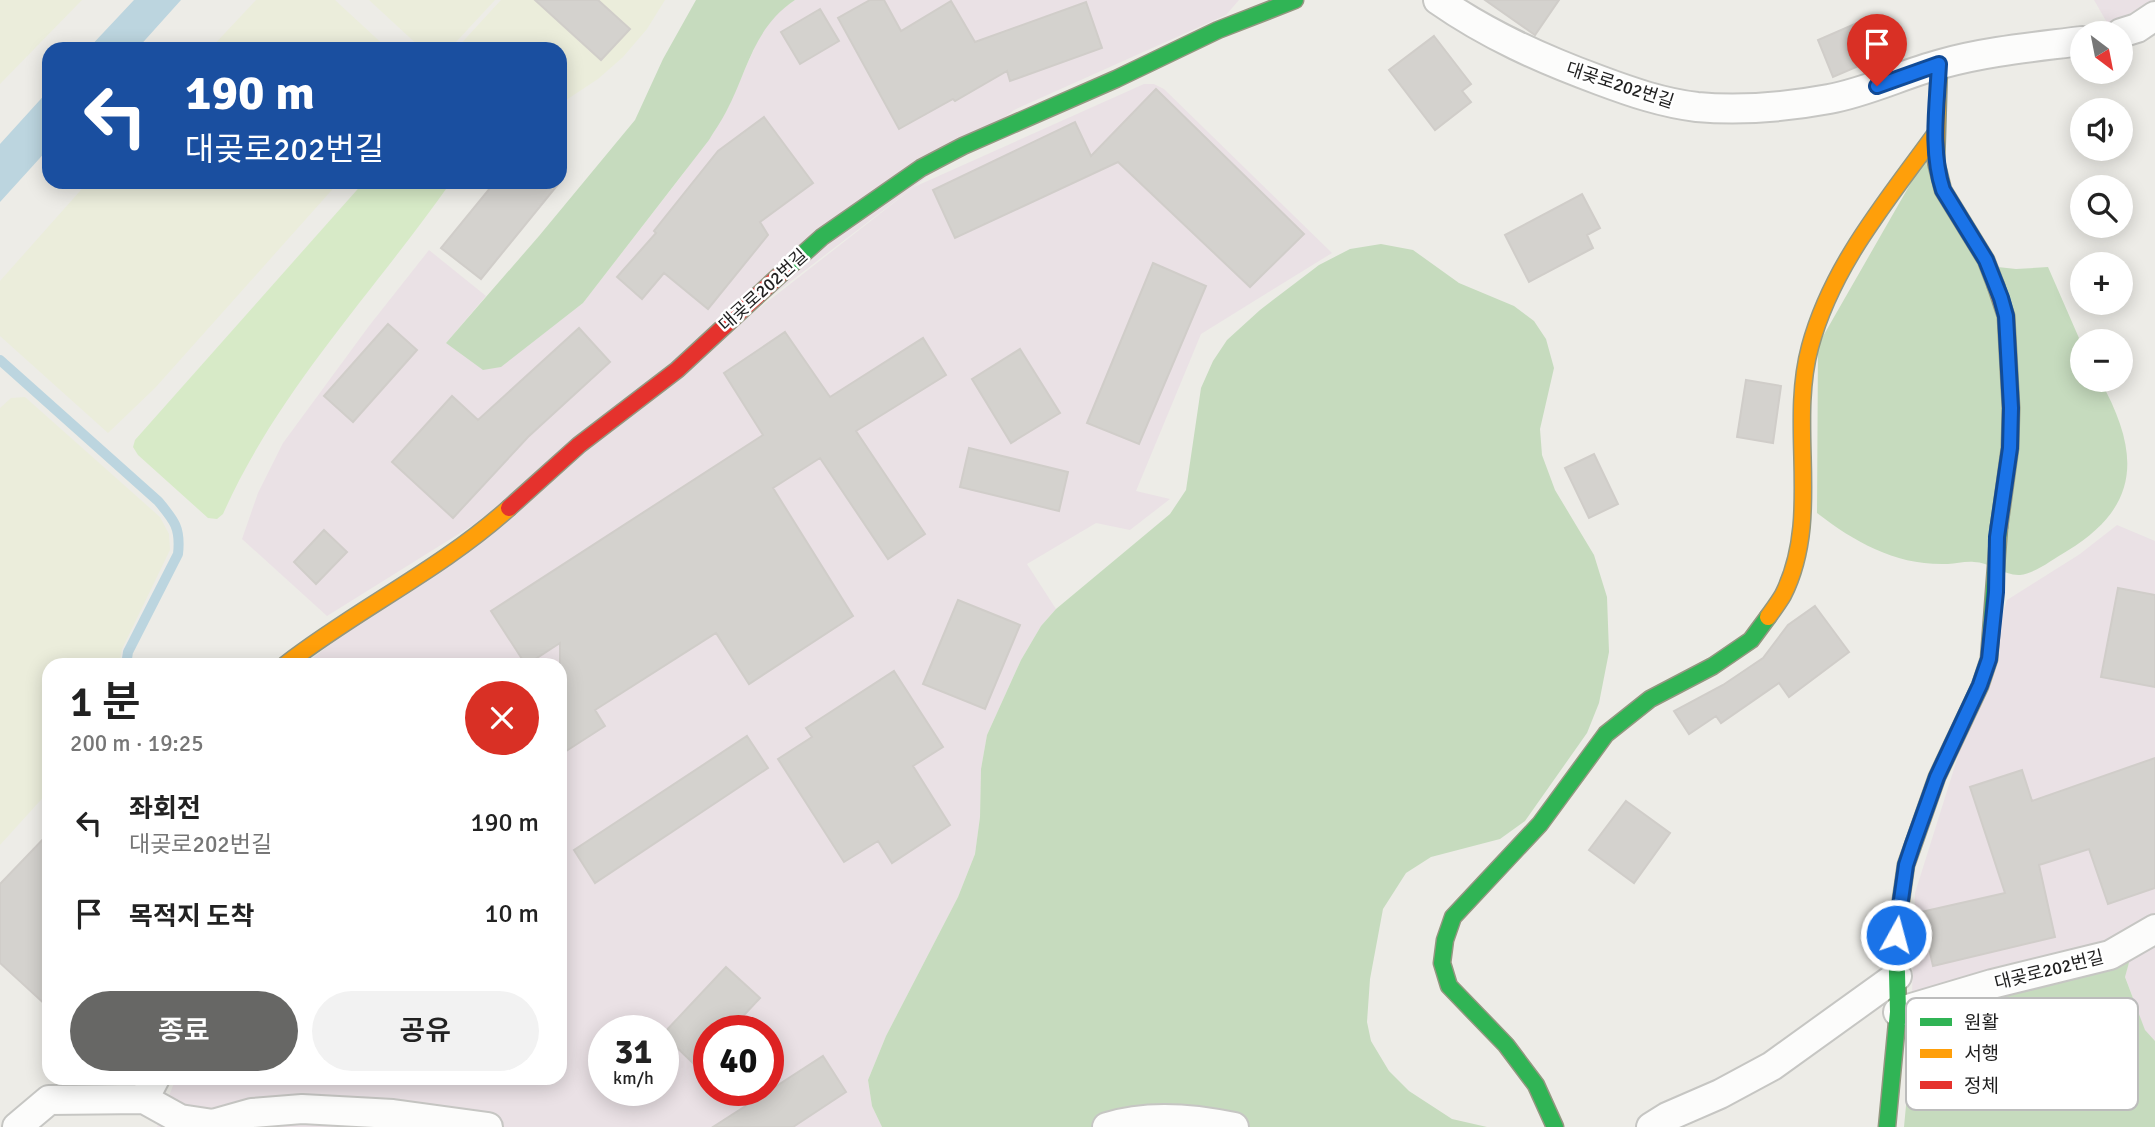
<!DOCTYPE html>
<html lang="ko">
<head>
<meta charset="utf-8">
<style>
	:root { --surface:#fff; --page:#f2f2f2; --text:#222; --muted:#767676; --accent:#676765 }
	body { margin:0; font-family:Signika,"Noto Sans KR",sans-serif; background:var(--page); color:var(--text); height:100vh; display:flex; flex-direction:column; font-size:26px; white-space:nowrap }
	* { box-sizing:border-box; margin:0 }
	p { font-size:23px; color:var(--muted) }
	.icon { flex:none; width:38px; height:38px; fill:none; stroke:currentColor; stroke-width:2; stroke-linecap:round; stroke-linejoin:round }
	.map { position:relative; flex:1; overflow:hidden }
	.details { position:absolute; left:42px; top:658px; width:525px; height:427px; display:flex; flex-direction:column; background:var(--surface); border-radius:21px; box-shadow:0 4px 18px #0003 }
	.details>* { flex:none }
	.hud { position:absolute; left:42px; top:42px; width:525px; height:147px; border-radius:21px; box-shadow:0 4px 18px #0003; background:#1a4fa0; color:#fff; overflow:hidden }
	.needle { width:46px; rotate:148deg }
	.buttons { position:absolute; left:2070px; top:21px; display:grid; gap:14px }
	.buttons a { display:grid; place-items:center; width:63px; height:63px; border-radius:50%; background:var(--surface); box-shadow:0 4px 18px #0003; font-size:35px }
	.speed { position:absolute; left:588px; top:1015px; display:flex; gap:14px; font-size:35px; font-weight:700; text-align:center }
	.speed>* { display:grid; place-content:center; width:91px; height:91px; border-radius:50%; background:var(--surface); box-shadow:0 4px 18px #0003; line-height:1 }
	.speed small { font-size:18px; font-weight:400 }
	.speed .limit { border:10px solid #d22; background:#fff; color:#111 }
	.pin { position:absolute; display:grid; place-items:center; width:60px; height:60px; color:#fff; margin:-72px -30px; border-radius:50% 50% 50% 0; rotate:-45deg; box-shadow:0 0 7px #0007 }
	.pin .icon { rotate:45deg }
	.me { position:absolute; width:77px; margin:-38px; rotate:7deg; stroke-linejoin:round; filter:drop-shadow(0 0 5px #0008) }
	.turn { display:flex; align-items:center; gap:24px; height:147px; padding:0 28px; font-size:32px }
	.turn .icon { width:91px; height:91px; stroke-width:2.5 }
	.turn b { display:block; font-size:49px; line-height:60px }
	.round { display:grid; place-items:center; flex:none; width:74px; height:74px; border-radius:37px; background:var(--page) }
	.overview { display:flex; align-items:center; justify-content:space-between; height:119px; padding:0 28px }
	h1 { font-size:42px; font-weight:600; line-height:52px }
	.action { display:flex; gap:14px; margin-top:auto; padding:14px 28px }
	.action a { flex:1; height:80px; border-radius:42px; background:var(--accent); color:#fff; font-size:28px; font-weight:600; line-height:80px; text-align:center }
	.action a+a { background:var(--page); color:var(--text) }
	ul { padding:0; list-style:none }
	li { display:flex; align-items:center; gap:21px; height:91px; padding:0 28px }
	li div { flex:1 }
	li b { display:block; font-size:26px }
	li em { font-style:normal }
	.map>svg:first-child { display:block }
</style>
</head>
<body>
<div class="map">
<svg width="2155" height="1127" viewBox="0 0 2155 1127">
	<rect width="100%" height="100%" fill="#edece7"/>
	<path fill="#eae1e5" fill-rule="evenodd" d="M795,0H1239L1226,15L1014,110L473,525L327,616L242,539L258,493L283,443L369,326L429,250L486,296L446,343L536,339L583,303L683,174L726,112L762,31L780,10Z
		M2094,0H2152L2109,26Z
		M1144,84H1154L1164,89L1332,253L1201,334L1136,491L1170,499L1130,530L1096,523L1027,564L1056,609L1041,626L1021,660L987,735L981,769L980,817L975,854L958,897L886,1036L868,1080L872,1106L882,1127H157L176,1078H560V665H304L914,187ZM604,1031H663V1090H604ZM709,1031H768V1090H709Z
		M2117,525L2155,541V915L2130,930L2101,942L1912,993L1915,893L2007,600L2080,554Z
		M2155,944V1041L2145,1031L2125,976L2130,959Z"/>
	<path fill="#ebeddb" d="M0,0H82L0,84Z
		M256,0H335L388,49H210Z
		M369,0H495L456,42L445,49H422Z
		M501,0H665L647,29L623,57L598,79L560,104V49H456Z
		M88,182H339L155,388L108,433L0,336V281Z
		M25,397L160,517L169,534L170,550L122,649L119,665H49V791L0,845V408L11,398Z"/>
	<path fill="#d7eac7" d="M364,182H451C374,292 278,390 223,514L217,519L208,518L138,455L133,447L135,440Z"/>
	<path fill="#c6dbbe" d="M696,0H795C753,28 748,70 726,112C721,122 714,131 709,140L583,303L501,367L483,370L446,343L539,236L635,120L663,59Z
		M1924,160L1979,265L2016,269L2048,267L2082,345V380H2100C2139,451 2143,505 2067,551C2053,559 2036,573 2020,575C2005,576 1989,562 1974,562C1965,561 1956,564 1948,564C1897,566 1856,543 1817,513L1818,345Z
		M1381,244L1413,250L1459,283L1514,306L1534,321L1546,339L1554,368L1540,429L1542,455L1555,490L1594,555L1607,597L1609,652L1599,703L1587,733L1525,821L1500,839L1431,857L1406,873L1383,909L1370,979L1367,1022L1371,1041L1389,1071L1409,1091L1452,1119L1487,1127H882L872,1106L868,1080L886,1036L958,897L975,854L980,817L981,769L987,735L1021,660L1041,626L1056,609L1170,514L1186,490L1201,388L1213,361L1227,340L1260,310L1319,265L1350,249Z
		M2130,959L2125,977L2145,1030L2155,1041V1127H1904L1907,1095L1945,1110L1975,1044L1963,1022L1949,1012L1986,997Z"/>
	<path fill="#bcd5df" d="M134,0H181L137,49H88Z
		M49,90V148L0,202V144Z"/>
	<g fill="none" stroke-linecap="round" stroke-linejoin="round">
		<path stroke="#bcd5df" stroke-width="10" d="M0,360L158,501C174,520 181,528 178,554L128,652L126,665"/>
	</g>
	<path fill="#d4d2ce" stroke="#d0cdc9" stroke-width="2" d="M535,0H598L630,29L601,60Z
		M870,0H884L901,31L951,1L975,42L1086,2L1102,48L1010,81L1007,71L955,101L953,99L899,129L838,18Z
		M1485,0H1559L1535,35Z
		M820,9L839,41L800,64L781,32Z
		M1873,16L1889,53L1833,77L1818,40Z
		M1434,36L1471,84L1462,91L1471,102L1435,130L1389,70Z
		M1156,89L1304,234L1250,287L1118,162L955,238L933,190L1075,122L1091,156Z
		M764,117L813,183L760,222L768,235L708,309L664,273L642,299L617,277L656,233L654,231L718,151Z
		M495,182H560L481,279L441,248Z
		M1582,194L1600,228L1587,235L1593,248L1529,282L1505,235Z
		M1153,263L1206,286L1139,444L1087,423Z
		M388,324L417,350L353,422L324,396Z
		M579,328L610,362L528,437L453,518L392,462L452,396L478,420Z
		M785,332L830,397L923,338L946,375L856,431L925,534L888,559L820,458L773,488L853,616L749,684L716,633L595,710L605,726L560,755V643L526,665L491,611L763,435L724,373Z
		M1020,349L1060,413L1011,443L972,379Z
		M1746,380L1781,386L1773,443L1737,437Z
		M969,448L1068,472L1059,511L960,487Z
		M1594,454L1618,504L1589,518L1565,468Z
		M324,530L347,552L316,584L294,562Z
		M2118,588L2155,595V687L2101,677Z
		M958,600L1020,625L985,709L923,684Z
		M1815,606L1849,652L1789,697L1779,683L1721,723L1716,716L1689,734L1674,711L1723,685L1763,658L1788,625Z
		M894,671L943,747L913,766L950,825L892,863L878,841L844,862L778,759L812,737L806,728Z
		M747,736L768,768L595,883L574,850Z
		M2155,758V888L2108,904L2089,849L2039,865L2055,937L1933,966L1921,912L2005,893L1970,787L2022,770L2032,801Z
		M1626,801L1670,833L1634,883L1589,850Z
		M49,833V1008L0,963V884Z
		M726,967L760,998L729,1031H709V1052L696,1066L663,1034Z
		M823,1056L846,1092L793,1127H713Z"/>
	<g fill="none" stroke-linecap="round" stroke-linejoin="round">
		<defs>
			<path id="street" d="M1438,0C1488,35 1542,59 1599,80C1631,92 1663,103 1697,107C1741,111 1786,107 1829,99C1868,92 1903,74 1941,64C1987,51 2035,47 2082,41
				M2121,33L2137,28L2155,16
				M1898,1012L1992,984L2110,955L2155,929
				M144,1099L180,1119L213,1124L252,1113L302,1109L393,1114L488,1127
				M17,1127L49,1100L144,1099L155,1078
				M1107,1127C1148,1114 1192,1118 1234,1127
				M1651,1127L1667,1117L1720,1094L1772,1066L1897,976"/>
			<path id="fast" d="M783,272L822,237L921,168L963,146L1116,79L1218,30L1295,0
				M1555,1127L1536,1085L1506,1045L1449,986L1442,963L1445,940L1453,917L1540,824L1606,734L1650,699L1713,666L1751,640L1768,617
				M1887,1127L1898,1012L1896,935L1906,865L1937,777L1980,686L1989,659L1999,527"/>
			<path id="slow" d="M1939,64L1936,162L1943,190L1986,260L1996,286
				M1768,617C1773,610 1779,602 1783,595C1822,518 1788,428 1810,347C1832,265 1887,201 1936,133
				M285,665C357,609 440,570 509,508"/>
			<path id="jam" d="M1996,286L2006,316L2011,408L2010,448L1999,527
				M509,508L579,445L677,370L783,272"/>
		</defs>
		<use href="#street" stroke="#c6c6c3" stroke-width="32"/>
		<use href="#fast" stroke="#939780" stroke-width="19"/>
		<use href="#slow" stroke="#939780" stroke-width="19"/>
		<use href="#jam" stroke="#939780" stroke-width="19"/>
		<use href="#street" stroke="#fcfcfb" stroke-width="28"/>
		<use href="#fast" stroke="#30b455" stroke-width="16"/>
		<use href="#slow" stroke="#ff9f0a" stroke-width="16"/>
		<use href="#jam" stroke="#e5322d" stroke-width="16"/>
	</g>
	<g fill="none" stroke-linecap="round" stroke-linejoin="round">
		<defs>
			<path id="route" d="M1877,86L1939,64C1937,106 1930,150 1943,190L1986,260L2001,298L2006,316L2011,408L2010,448L1997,537L1996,592L1989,659L1980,685L1937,777L1913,844L1906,865L1896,935"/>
		</defs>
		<use href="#route" stroke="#114b97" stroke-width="18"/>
		<use href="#route" stroke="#1a73e8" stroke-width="12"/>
	</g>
	<g text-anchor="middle" stroke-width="5" stroke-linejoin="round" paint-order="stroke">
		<g font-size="18" fill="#1f1f1f" stroke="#fff">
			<text transform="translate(1620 85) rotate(18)" y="6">대곶로202번길</text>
			<text transform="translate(763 290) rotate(-42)" y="6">대곶로202번길</text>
			<text transform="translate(2049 970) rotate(-14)" y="6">대곶로202번길</text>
		</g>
	</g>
	<rect x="1906" y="998" width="232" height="112" rx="10" fill="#fff" stroke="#bcbcbc" stroke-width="2"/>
	<rect x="1920" y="1018" width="32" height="8" fill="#30b455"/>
	<rect x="1920" y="1049" width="32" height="9" fill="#ff9f0a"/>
	<rect x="1920" y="1081" width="32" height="8" fill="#e5322d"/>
	<g font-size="19" fill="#1f1f1f">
		<text x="1964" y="1029">원활</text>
		<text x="1964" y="1060">서행</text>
		<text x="1964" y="1092">정체</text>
	</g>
</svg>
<div class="buttons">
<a><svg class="needle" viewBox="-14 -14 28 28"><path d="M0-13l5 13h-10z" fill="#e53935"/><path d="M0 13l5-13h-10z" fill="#767676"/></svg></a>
<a><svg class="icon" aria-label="sound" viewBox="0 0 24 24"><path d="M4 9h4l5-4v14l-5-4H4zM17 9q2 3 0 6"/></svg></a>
<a><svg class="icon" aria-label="search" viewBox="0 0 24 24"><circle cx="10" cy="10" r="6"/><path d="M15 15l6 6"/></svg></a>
<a>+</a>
<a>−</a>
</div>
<div class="speed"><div>31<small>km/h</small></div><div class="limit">40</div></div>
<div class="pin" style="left:1877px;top:86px;background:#d93025"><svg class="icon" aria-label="arrive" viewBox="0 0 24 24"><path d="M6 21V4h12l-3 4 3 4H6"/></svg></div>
<svg class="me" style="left:1896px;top:935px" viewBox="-20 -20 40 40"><circle r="17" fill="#1a73e8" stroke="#fff" stroke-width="3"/><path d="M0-11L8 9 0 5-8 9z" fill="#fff"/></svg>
<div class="hud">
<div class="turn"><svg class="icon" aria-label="left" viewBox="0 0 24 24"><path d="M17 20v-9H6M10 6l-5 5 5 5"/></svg><div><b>190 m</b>대곶로202번길</div></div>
</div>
<section class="details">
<div class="overview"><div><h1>1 분</h1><p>200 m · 19:25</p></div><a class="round" style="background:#d93025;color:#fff"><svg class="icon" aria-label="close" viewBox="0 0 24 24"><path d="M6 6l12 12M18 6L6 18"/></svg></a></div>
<ul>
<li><svg class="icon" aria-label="left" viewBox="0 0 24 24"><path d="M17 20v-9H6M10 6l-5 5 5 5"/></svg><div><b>좌회전</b><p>대곶로202번길</p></div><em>190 m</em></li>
<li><svg class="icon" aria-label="arrive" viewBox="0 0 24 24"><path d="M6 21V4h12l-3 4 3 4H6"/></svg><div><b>목적지 도착</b></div><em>10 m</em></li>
</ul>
<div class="action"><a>종료</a><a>공유</a></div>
</section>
</div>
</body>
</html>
